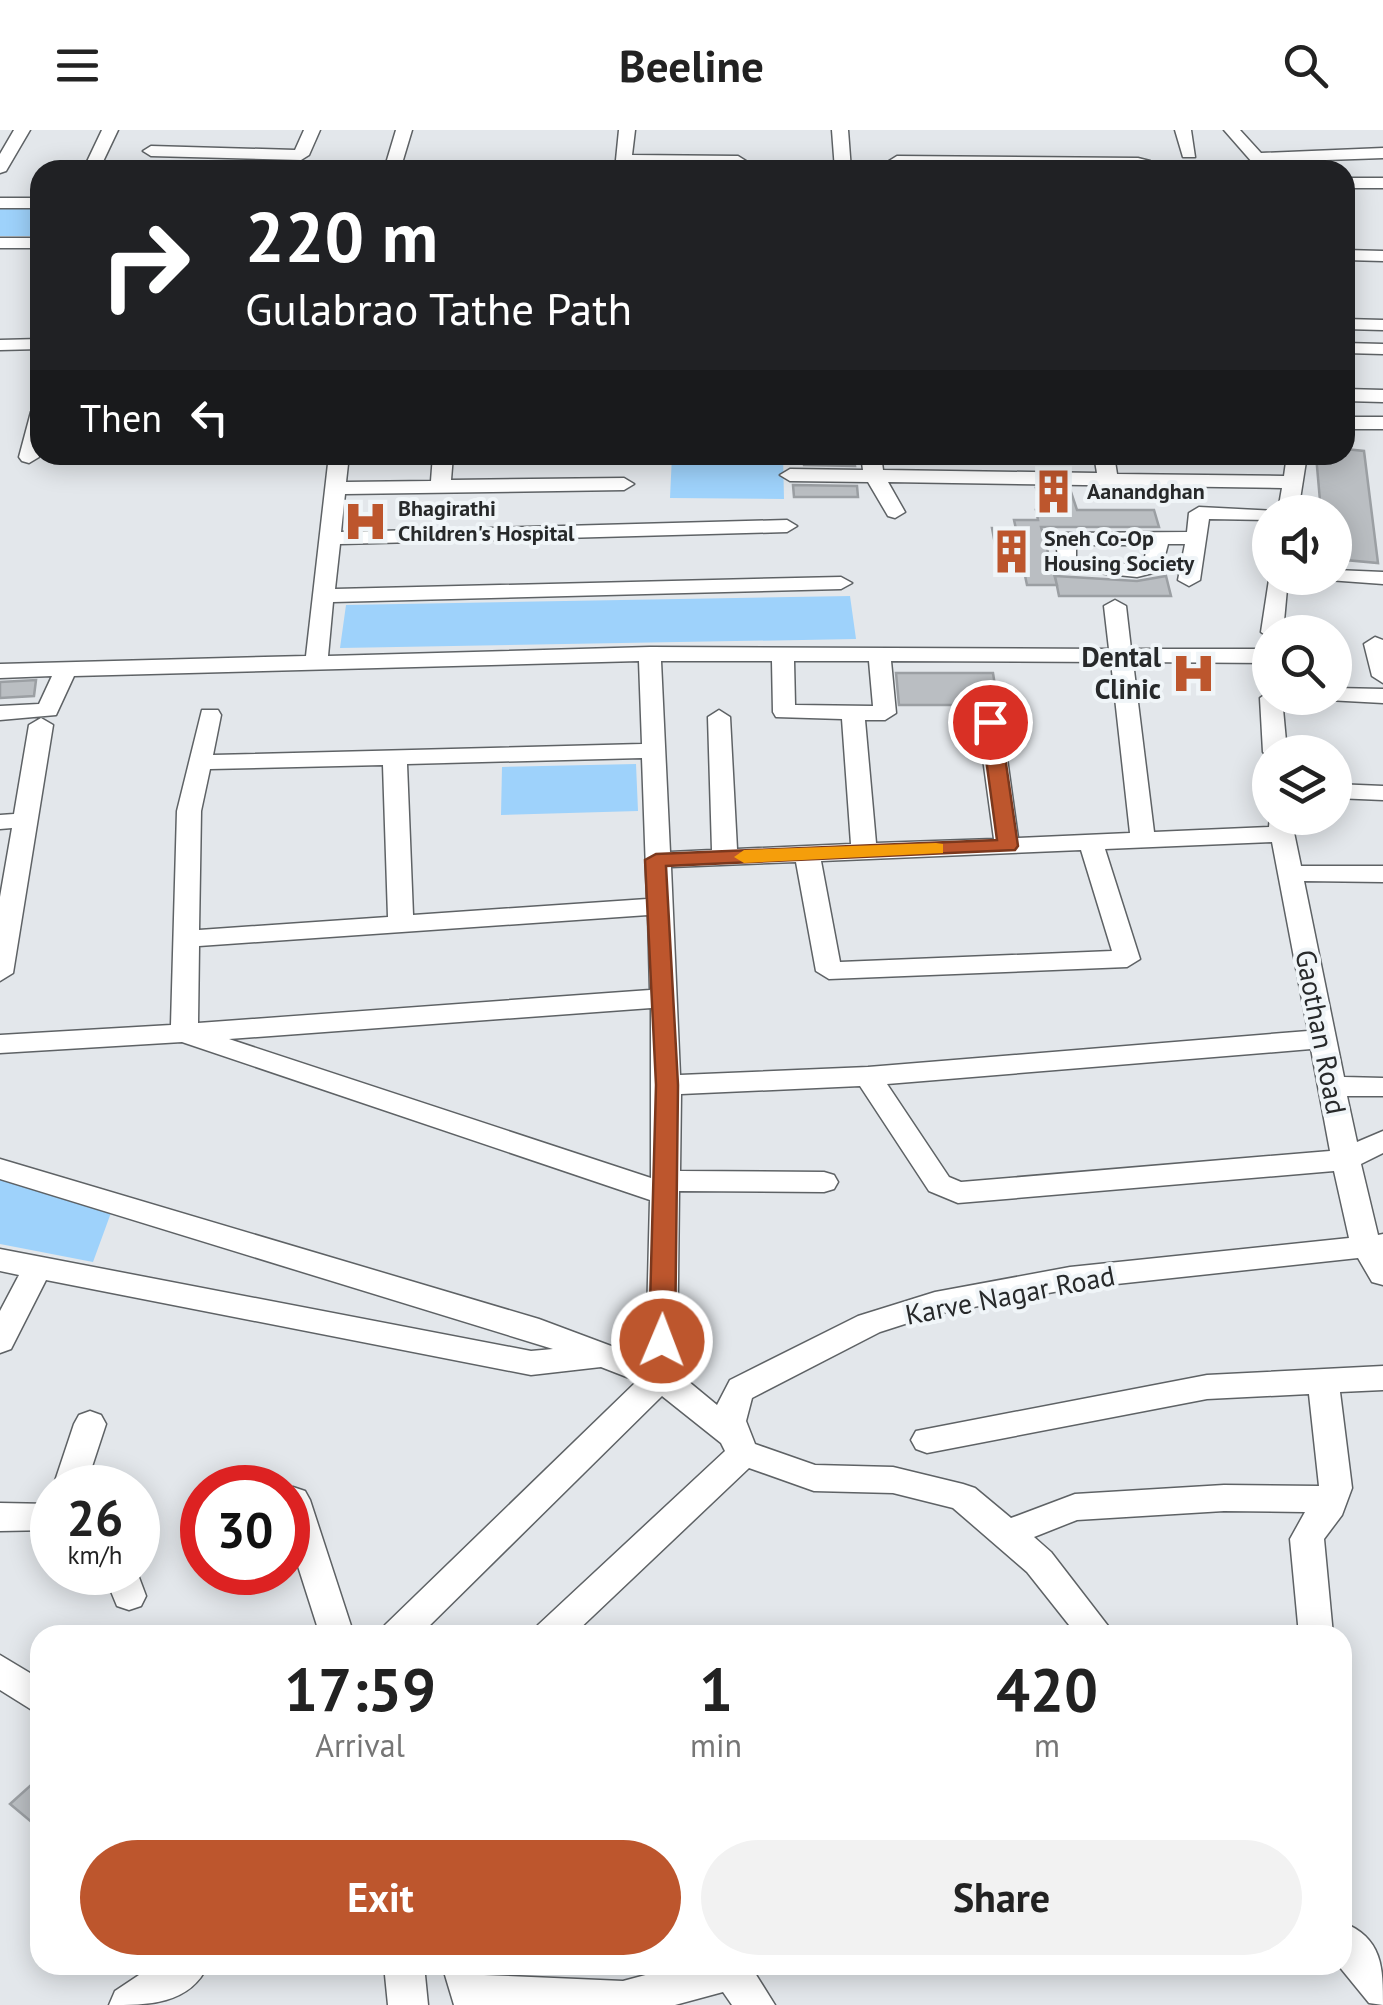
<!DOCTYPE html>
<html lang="en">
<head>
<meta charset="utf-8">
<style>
	:root { --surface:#fff; --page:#f2f2f2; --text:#222; --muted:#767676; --accent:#bd562d }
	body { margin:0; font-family:"PT Sans",sans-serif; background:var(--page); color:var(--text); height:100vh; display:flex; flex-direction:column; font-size:38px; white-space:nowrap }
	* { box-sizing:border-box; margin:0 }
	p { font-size:32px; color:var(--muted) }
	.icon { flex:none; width:55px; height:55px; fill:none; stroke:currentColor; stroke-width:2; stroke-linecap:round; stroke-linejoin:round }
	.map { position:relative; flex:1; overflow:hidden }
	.details { position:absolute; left:30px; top:1495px; width:1322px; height:350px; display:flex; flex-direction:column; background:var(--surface); border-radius:30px; box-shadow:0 5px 25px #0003 }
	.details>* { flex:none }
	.top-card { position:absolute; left:30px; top:30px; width:1325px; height:305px; border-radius:30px; box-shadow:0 5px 25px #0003; background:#202124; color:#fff; overflow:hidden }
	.tools { position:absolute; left:1252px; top:365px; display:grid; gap:20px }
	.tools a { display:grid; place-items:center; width:100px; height:100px; border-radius:50%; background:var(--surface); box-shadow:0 5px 25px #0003; font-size:50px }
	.speed { position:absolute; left:30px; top:1335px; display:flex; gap:20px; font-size:50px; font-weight:700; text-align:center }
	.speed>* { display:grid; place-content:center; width:130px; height:130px; border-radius:50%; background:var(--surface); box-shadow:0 5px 25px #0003; line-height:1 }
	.speed small { font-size:25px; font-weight:400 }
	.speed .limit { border:15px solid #d22; background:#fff; color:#111 }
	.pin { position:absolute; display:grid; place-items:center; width:85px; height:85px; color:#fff; margin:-42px; border:5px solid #fff; border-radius:50%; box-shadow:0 2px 10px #0007 }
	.me { position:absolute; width:110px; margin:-55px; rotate:1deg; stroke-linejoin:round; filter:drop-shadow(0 0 8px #0008) }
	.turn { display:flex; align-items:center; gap:35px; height:210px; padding:0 50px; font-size:45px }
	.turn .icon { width:130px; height:130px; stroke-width:2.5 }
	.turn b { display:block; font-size:70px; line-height:85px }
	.then { display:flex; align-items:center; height:95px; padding:0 50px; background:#0003; gap:20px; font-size:38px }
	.eta { display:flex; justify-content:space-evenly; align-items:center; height:170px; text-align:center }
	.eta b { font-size:60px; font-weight:700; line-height:70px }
	.button { display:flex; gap:20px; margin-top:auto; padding:20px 50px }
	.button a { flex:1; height:115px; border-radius:60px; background:var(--accent); color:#fff; font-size:40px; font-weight:700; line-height:115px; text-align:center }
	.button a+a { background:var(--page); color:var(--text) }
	header { display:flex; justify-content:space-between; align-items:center; height:130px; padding:0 50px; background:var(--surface); font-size:45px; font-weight:700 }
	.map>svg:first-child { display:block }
</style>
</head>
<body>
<header><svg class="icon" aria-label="menu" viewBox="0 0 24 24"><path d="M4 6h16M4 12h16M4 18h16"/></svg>Beeline<svg class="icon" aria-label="search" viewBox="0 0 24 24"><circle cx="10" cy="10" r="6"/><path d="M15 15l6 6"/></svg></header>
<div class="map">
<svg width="1383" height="1875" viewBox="0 0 1383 1875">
	<rect width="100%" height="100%" fill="#e3e7eb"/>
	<path fill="#9ed2fb" d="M40,76V106H0V77Z
		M672,325H783L784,369L670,368Z
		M850,466L856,509L340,518L346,475Z
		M636,634L638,681L501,685L502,637Z
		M0,1047L112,1080L93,1132L0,1114Z"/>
	<path fill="#babec2" stroke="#9b9fa3" stroke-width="2.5" d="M1345,319L1364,321L1378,433L1335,429V382H1321L1316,325H1345Z
		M802,325H853L855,336L804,335Z
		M793,355L857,356L858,367H794Z
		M1036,358L1070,359L1077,380H1154L1159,397H1041L1057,455H1027L1024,441H1000L992,398L1016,399L1014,390H1038L1036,380H1043Z
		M1055,446L1137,451L1166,446L1171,466H1059Z
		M896,543H993L998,575H899Z
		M36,550L34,566L0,568V552Z
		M40,1647V1699L10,1674Z"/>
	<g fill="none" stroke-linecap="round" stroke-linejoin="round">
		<defs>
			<path id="minor" d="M14,0H30L6,41L0,43V24Z
				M102,0H118L99,40H83Z
				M304,0H320L309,25L301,30L151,26L143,21L151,16L295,20Z
				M396,0H412L400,40H384Z
				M619,0H635L632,25L738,26L746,31L738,36L631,35V40H615Z
				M832,0H848L851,40H835Z
				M1175,0H1191L1195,27H1183Z
				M1224,0H1240L1261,23L1383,18V28L1270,32L1276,40H1259Z
				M897,26L1138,28L1150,31L1154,40L905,36L906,40H890L889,31Z
				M1345,48H1383V58H1345Z
				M0,68H40V78H0Z
				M0,108H40V118H0Z
				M1345,120L1383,121V131L1345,130Z
				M1345,189L1383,190V200L1345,199Z
				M40,209V219L0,220V210Z
				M1345,213L1383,214V224L1345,223Z
				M1345,259L1383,260V272L1345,271Z
				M40,276L39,327L29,333L22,331L19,327L31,282Z
				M1345,287H1383V299H1345Z
				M329,325H349L346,352L431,351L433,325H453L451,350L624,348L634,354L624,360L345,364L341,402L787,390L797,396L787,402L340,414L335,459L841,447L852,453L841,459L333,472L328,526L650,517L1109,519L1104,476L1115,470L1126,476L1131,519H1270V533L1133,532L1154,702L1269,697L1270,686L1291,688L1301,736H1383V752L1304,751L1344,947L1383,948V966H1347L1357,1012L1383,1001V1023L1361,1034L1378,1105L1383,1104V1155L1372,1152L1358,1128L1070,1159L936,1184L880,1202L752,1268L746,1291L755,1314L815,1335L893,1337L963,1354L975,1358L1011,1388L1075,1364L1224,1355L1319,1356L1309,1264L1207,1269L927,1323L916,1319L911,1310L916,1301L1207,1245L1383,1236V1260L1340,1262L1352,1358L1342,1385L1324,1409L1333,1505H1299L1290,1409L1305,1382L1224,1381L1077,1390L1034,1407L1051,1422L1115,1505H1077L1027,1442L953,1378L893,1363L814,1361L749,1338L573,1505H533L538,1495L725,1321L721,1313L662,1266L420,1505H380L385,1495L637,1251L601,1237L531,1245L46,1150L11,1219L0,1223V1181L19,1145L0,1141V1119L531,1221L553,1219L0,1049V1029L539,1189L646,1229L650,1070L182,912L0,923V905L171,895L177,681L202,580H218L221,585L213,625L642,614L639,531L74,546L56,585L0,590V576L39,574L52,546L0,548V534L306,526ZM661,531H772L773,582L776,587L842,589L851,714L737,719L730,587L719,580L708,587L712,720L670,722ZM794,531H869L873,576L795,575ZM891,531L1111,532L1130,703L1018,708L1002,592L990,585L978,592L994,709L876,713L865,590H885L896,583ZM642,628L647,769L413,785L407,634ZM383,635L388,787L199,800L201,681L210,639ZM1272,712L1308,901L868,937L680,945L671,737L796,732L816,841L829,849L1127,837L1140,829L1105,719ZM1081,720L1112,821L840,832L821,731ZM648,785L650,860L198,893L199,816ZM651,878V1048L229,909ZM1311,919L1330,1021L961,1052L949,1047L887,954ZM860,956L929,1061L958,1073L1334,1041L1349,1108L1070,1137L935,1162L858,1186L730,1250L717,1275L677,1242L679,1061L824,1062L834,1059L838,1052L834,1045L824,1042L680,1041L681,964Z
				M861,325H881L883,340L1097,343L1094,325H1114L1117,344L1284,346L1287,325H1307L1298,382H1270V390L1209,389L1200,450L1189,456L1178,450L1185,414H1168L1161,441L1137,447L1059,439L1056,409L1066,403L1187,402L1189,383L1199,377L1278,381L1282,358L888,352L905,382L895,388L888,386L868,352L790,351L780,345L790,339L863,340ZM1076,415H1147L1144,433L1137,435L1076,430Z
				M1335,440L1383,442V454L1328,450L1325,448H1335Z
				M1270,443V448H1288L1283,502H1270V508L1261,502Z
				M1375,507L1383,510V553L1372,546L1364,514Z
				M1335,558L1383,559V573L1327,570L1335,568Z
				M1270,561V568H1282L1287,622H1270V628L1263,622L1260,568Z
				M41,588L53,595L13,843L0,851V767L12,698L0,699V685L14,684L29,595Z
				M1335,654L1383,656V670L1335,668Z
				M90,1281L101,1285L106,1294L85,1358L52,1360L74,1294L79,1285Z
				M293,1357L305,1361L310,1370L354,1505H320L288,1405V1358Z
				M0,1373L52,1374V1400L0,1401Z
				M103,1442H137L146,1466L141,1476L129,1480L117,1476Z
				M0,1525L40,1549V1585L0,1560Z
				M1342,1792C1383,1808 1383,1838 1383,1875L1369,1873L1338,1835H1342Z
				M154,1835H208C190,1875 147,1875 109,1875L115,1861Z
				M384,1835H424L428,1875H388Z
				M442,1835H482L484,1845L623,1851L683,1835H750L775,1875H732L723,1862L675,1875H454Z"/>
		</defs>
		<use href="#minor" stroke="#5e6265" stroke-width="3"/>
		<use href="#minor" fill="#fff" fill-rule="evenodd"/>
	</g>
	<path fill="#bd562d" stroke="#7b381d" stroke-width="2.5" d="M990,586L1000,592L1018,716L1015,720L666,736L678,955L675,1211L671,1218H653L649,1211L656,955L645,730L656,724L997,710L981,592Z"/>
	<path fill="#f59e0b" d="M936,713L943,714V723L744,733L734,727L744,720Z"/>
	<defs>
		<symbol id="building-bare" viewBox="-9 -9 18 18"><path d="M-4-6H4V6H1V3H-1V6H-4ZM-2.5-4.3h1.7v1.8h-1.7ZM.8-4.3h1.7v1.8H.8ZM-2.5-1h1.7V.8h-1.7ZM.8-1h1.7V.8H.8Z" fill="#bd562d" stroke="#f0f5f8" stroke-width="2.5" paint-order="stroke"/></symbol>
		<symbol id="hospital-bare" viewBox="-9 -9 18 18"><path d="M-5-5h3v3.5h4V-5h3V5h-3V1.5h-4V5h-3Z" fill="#bd562d" stroke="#f0f5f8" stroke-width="2.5" paint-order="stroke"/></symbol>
	</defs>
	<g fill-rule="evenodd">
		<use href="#building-bare" x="1022" y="330" width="63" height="63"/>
		<use href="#hospital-bare" x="334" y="360" width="63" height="63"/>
		<use href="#building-bare" x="980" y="390" width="63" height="63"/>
		<use href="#hospital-bare" x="1162" y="512" width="63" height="63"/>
	</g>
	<g text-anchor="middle" stroke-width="8" stroke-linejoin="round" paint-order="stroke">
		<g font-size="22" font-weight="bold" fill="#27292a" stroke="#f0f5f8" text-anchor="start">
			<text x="1087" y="369">Aanandghan</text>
			<text x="398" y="386">Bhagirathi<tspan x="398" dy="25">Children's Hospital</tspan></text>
			<text x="1044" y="416">Sneh Co-Op<tspan x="1044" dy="25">Housing Society</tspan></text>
		</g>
		<g font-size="28" font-weight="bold" fill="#27292a" stroke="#f0f5f8" text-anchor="end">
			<text x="1161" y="537">Dental<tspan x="1161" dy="32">Clinic</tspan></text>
		</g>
		<g font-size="28" fill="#27292a" stroke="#f0f5f8">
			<text transform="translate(1321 902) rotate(79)" y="10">Gaothan Road</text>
			<text transform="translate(1010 1165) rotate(-11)" y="10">Karve Nagar Road</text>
		</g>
	</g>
</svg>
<div class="tools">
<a><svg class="icon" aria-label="sound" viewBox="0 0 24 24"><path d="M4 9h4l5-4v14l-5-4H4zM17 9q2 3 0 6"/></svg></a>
<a><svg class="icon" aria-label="search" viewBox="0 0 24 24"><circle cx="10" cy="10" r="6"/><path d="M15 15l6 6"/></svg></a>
<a><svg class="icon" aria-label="layers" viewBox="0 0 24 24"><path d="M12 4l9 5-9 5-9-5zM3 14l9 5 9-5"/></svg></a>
</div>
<div class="speed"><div>26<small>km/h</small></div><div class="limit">30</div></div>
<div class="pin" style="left:990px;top:592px;background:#d93025"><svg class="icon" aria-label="arrive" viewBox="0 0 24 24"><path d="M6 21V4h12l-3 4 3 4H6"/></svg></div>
<svg class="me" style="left:662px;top:1211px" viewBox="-20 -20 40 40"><circle r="17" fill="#bd562d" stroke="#fff" stroke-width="3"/><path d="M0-11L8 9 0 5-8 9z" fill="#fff"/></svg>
<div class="top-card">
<div class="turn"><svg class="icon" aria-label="right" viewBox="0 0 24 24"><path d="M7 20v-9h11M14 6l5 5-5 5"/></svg><div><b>220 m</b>Gulabrao Tathe Path</div></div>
<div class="then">Then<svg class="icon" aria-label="left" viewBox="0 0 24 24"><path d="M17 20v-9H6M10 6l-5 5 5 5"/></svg></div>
</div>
<section class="details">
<div class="eta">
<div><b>17:59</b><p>Arrival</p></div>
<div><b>1</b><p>min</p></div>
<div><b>420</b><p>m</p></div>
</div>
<div class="button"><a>Exit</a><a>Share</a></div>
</section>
</div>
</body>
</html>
